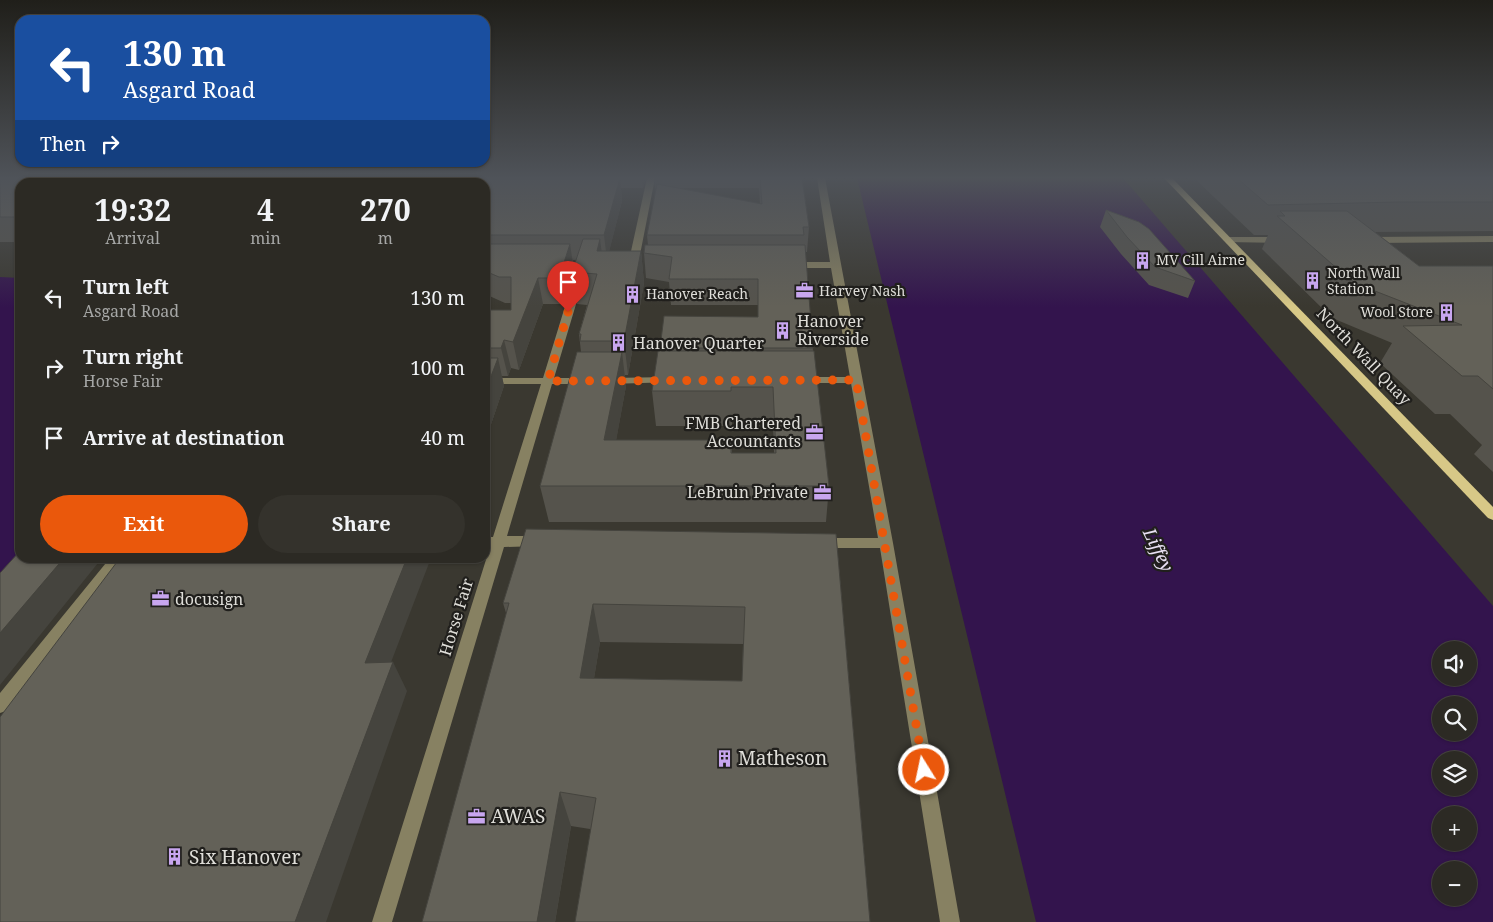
<!DOCTYPE html>
<html lang="en">
<head>
<meta charset="utf-8">
<style>
	:root { --surface:#2c2a24; --page:#34322c; --text:#f1f3f6; --muted:#a6a7a6; --line:#484641; --accent:#ea580c }
	body { margin:0; font-family:"Noto Serif",serif; background:var(--page); color:var(--text); height:100vh; display:flex; flex-direction:column; font-size:19px; white-space:nowrap }
	* { box-sizing:border-box; margin:0 }
	p { font-size:16px; color:var(--muted) }
	.icon { flex:none; width:28px; height:28px; fill:none; stroke:currentColor; stroke-width:2; stroke-linecap:round; stroke-linejoin:round }
	.map { position:relative; flex:1; overflow:hidden }
	.drawer { position:absolute; left:15px; top:178px; width:475px; height:385px; display:flex; flex-direction:column; background:var(--surface); border-radius:15px; box-shadow:0 1px 4px #0004,0 0 0 1px var(--line) }
	.drawer>* { flex:none }
	.banner { position:absolute; left:15px; top:15px; width:475px; height:152px; border-radius:15px; box-shadow:0 1px 4px #0004,0 0 0 1px var(--line); background:#1a4fa0; color:#fff; overflow:hidden }
	.fabs { position:absolute; left:1432px; top:641px; display:grid; gap:10px }
	.fabs a { display:grid; place-items:center; width:45px; height:45px; border-radius:50%; background:var(--surface); box-shadow:0 1px 4px #0004,0 0 0 1px var(--line); font-size:25px }
	.pin { position:absolute; display:grid; place-items:center; width:42px; height:42px; color:#fff; margin:-51px -21px; border-radius:50% 50% 50% 0; rotate:-45deg; box-shadow:0 0 5px #0007 }
	.pin .icon { rotate:45deg }
	.me { position:absolute; width:55px; margin:-28px; rotate:350deg; stroke-linejoin:round; filter:drop-shadow(0 0 4px #0008) }
	.turn { display:flex; align-items:center; gap:18px; height:105px; padding:0 25px; font-size:22px }
	.turn .icon { width:65px; height:65px; stroke-width:2.5 }
	.turn b { display:block; font-size:35px; line-height:42px }
	.then { display:flex; align-items:center; height:48px; padding:0 25px; background:#0003; gap:10px; font-size:19px }
	.eta { display:flex; justify-content:space-evenly; align-items:center; height:85px; text-align:center }
	.eta b { font-size:30px; font-weight:700; line-height:35px }
	.cta { display:flex; gap:10px; margin-top:auto; padding:10px 25px }
	.cta a { flex:1; height:58px; border-radius:30px; background:var(--accent); color:#fff; font-size:20px; font-weight:700; line-height:58px; text-align:center }
	.cta a+a { background:var(--page); color:var(--text) }
	ul { padding:0; list-style:none }
	li { display:flex; align-items:center; gap:15px; height:70px; padding:0 25px }
	li div { flex:1 }
	li b { display:block; font-size:19px }
	li em { font-style:normal }
	.map>svg:first-child { display:block }
</style>
</head>
<body>
<div class="map">
<svg width="1493" height="922" viewBox="0 0 1493 922">
	<rect width="100%" height="100%" fill="#3a3830"/>
	<path fill="#33144d" fill-rule="evenodd" d="M857,178H1123L1493,606V922H1036ZM1441,650H1469V678H1441ZM1441,705H1469V732H1441ZM1441,760H1469V788H1441ZM1441,815H1469V842H1441ZM1441,870H1469V898H1441Z
		M0,277L20,278V558L0,620Z"/>
	<g fill="none" stroke-linecap="round" stroke-linejoin="round">
		<path fill="#878162" fill-rule="evenodd" d="M647,178H655L638,265L633,268L628,265Z
			M817,178H825L893,543L960,922H940L880,548H821L816,547L814,543L816,539L821,538H878L851,383H801L795,380L801,377H850L831,268H790L785,265L790,262H830Z
			M1493,236V242L1369,243L1365,240L1369,237Z
			M1229,237H1281L1285,240L1281,243L1226,242V238Z
			M580,271L585,274L554,378H586L592,381L586,384H552L507,536H538L543,537L545,541L543,545L538,546L504,547L392,922H372L490,547H485V537H493L541,384H485V378H543L575,274Z
			M671,377L675,378L677,380L675,382L609,384L603,381L609,378Z
			M110,558H125L6,711L0,713V693Z"/>
		<path fill="#d7c887" fill-rule="evenodd" d="M1164,178H1172L1493,507V520L1488,518Z"/>
	</g>
	<path fill="#55534c" fill-rule="evenodd" d="M0,178H646L643,188H621L622,201L609,251H641L644,283L628,375H625L626,386L616,440H731L732,453H774L773,422H732V426H656L652,391L660,351V348L758,317V305H671L669,282L646,278L644,253L648,245L647,235L657,188H655L654,178H802L809,227L807,252H805L813,351L829,486L826,522H549L540,486L581,352L579,334L587,305L577,304L572,276L563,304H543L519,370L511,368L508,376H502L504,386L485,442V310H511V303H505L485,294V182H20V242H0ZM676,188H759L760,204ZM573,260H576L574,266Z
		M1194,178H1493V231L1375,232L1419,266H1493V472L1474,454L1482,445L1450,414H1435L1380,363L1392,343L1337,320L1328,314L1262,249L1268,235H1254Z
		M1106,210L1195,281L1188,298L1149,285L1121,254L1100,227Z
		M836,534L870,922L590,829L571,826L555,922L506,613L503,603ZM600,642L743,644L742,681L594,678Z"/>
	<path fill="#45443e" d="M215,178H256L258,182H206Z
		M620,178L622,201L607,260L604,235Z
		M642,178H646L643,188Z
		M600,239L604,270L597,251Z
		M570,244L574,270L572,272V276L563,304L559,278Z
		M641,251L644,283L628,375L624,341Z
		M538,278L543,304L519,370L513,342Z
		M504,340L511,368L508,376L501,348Z
		M622,352L626,386L610,475L604,440Z
		M498,358L504,386L485,442V392Z
		M64,558H102L0,685V633Z
		M407,558H431L380,691L365,663Z
		M593,604L600,642L588,715L580,678Z
		M393,662L407,691L326,922H295Z
		M560,792L571,826L555,922H537Z"/>
	<path fill="#636158" stroke="#45443e" fill-rule="evenodd" d="M0,178H215L206,182H20V217H0Z
		M416,178H620L604,235H485V182H412Z
		M760,178H802L809,227H803L804,235H647L657,184L762,204Z
		M1237,178H1493V202H1399L1268,205Z
		M1106,210L1139,222L1149,229L1195,281L1155,267L1127,237Z
		M1280,211H1347L1419,266H1493V389L1478,376H1462L1403,326L1462,325L1357,284L1348,278L1277,216H1285Z
		M583,239H600L597,251H641L624,341H580L581,334H579L597,274L572,272Z
		M485,244H570L559,278H538L513,342L504,340L501,348H485V310H511V277H499L485,271Z
		M645,245H805L813,348H660L664,316L758,317V279H669L672,257L644,253Z
		M658,351H814L829,486H540L577,352H622L604,440H731V453H776L773,387H731V391H652Z
		M485,358H498L485,392Z
		M526,529L836,534L870,922H575L596,798L560,792L537,922H422L509,603H503ZM593,604L745,607L742,681L580,678Z
		M20,551V558H64L0,633V573Z
		M120,558H407L365,663L393,662L295,922H0V717Z"/>
	<linearGradient id="sky" x2="0" y2="1"><stop stop-color="#201f1a"/><stop offset="0.58" stop-color="#4f5359"/><stop offset="1" stop-color="#4f5359" stop-opacity="0"/></linearGradient>
	<rect width="1493" height="307" fill="url(#sky)"/>
	<g fill="none" stroke-linecap="round" stroke-linejoin="round">
		<path stroke="#ea580c" stroke-width="9" stroke-dasharray="0 16.2" d="M568,312L548,381L856,380L924,770"/>
	</g>
	<defs>
		<symbol id="building-bare" viewBox="-9 -9 18 18"><path d="M-4-6H4V6H1V3H-1V6H-4ZM-2.5-4.3h1.7v1.8h-1.7ZM.8-4.3h1.7v1.8H.8ZM-2.5-1h1.7V.8h-1.7ZM.8-1h1.7V.8H.8Z" fill="#c8a6ef" stroke="#201f1c" stroke-width="2.5" paint-order="stroke"/></symbol>
		<symbol id="office-bare" viewBox="-9 -9 18 18"><path d="M-6-3h4V-5.5h4V-3h4V5H-6ZM-1-4.5V-3h2v-1.5ZM-6 0V1H6V0Z" fill="#c8a6ef" stroke="#201f1c" stroke-width="2.5" paint-order="stroke"/></symbol>
	</defs>
	<g fill-rule="evenodd">
		<use href="#building-bare" x="1130" y="248" width="25" height="25"/>
		<use href="#building-bare" x="1300" y="268" width="25" height="25"/>
		<use href="#office-bare" x="792" y="278" width="25" height="25"/>
		<use href="#building-bare" x="620" y="282" width="25" height="25"/>
		<use href="#building-bare" x="1434" y="300" width="25" height="25"/>
		<use href="#building-bare" x="770" y="318" width="25" height="25"/>
		<use href="#building-bare" x="606" y="330" width="25" height="25"/>
		<use href="#office-bare" x="802" y="420" width="25" height="25"/>
		<use href="#office-bare" x="810" y="480" width="25" height="25"/>
		<use href="#office-bare" x="148" y="586" width="25" height="25"/>
		<use href="#building-bare" x="712" y="746" width="25" height="25"/>
		<use href="#office-bare" x="464" y="804" width="25" height="25"/>
		<use href="#building-bare" x="162" y="844" width="25" height="25"/>
	</g>
	<g text-anchor="middle" stroke-width="4.5" stroke-linejoin="round" paint-order="stroke">
		<g font-size="14" fill="#dfded9" stroke="#201f1c" text-anchor="start">
			<text x="1156" y="265">MV Cill Airne</text>
			<text x="1327" y="278">North Wall<tspan x="1327" dy="16">Station</tspan></text>
			<text x="819" y="296">Harvey Nash</text>
			<text x="646" y="299">Hanover Reach</text>
			<text x="1433" y="317" text-anchor="end">Wool Store</text>
		</g>
		<g font-size="16" fill="#dfded9" stroke="#201f1c" text-anchor="start">
			<text x="797" y="327">Hanover<tspan x="797" dy="18">Riverside</tspan></text>
			<text x="633" y="349">Hanover Quarter</text>
			<text x="801" y="429" text-anchor="end">FMB Chartered<tspan x="801" dy="18">Accountants</tspan></text>
			<text x="808" y="498" text-anchor="end">LeBruin Private</text>
			<text x="175" y="605">docusign</text>
		</g>
		<g font-size="16" fill="#dfded9" stroke="#201f1c">
			<text transform="translate(1364 356) rotate(46)" y="6">North Wall Quay</text>
			<text transform="translate(456 617) rotate(-73)" y="6">Horse Fair</text>
		</g>
		<g font-size="18" font-style="italic" fill="#e8e0f3" stroke="#201f1c">
			<text transform="translate(1158 550) rotate(64)" y="6">Liffey</text>
		</g>
		<g font-size="19" fill="#dfded9" stroke="#201f1c" text-anchor="start">
			<text x="738" y="765">Matheson</text>
			<text x="491" y="823">AWAS</text>
			<text x="189" y="864">Six Hanover</text>
		</g>
	</g>
</svg>
<div class="fabs">
<a><svg class="icon" aria-label="sound" viewBox="0 0 24 24"><path d="M4 9h4l5-4v14l-5-4H4zM17 9q2 3 0 6"/></svg></a>
<a><svg class="icon" aria-label="search" viewBox="0 0 24 24"><circle cx="10" cy="10" r="6"/><path d="M15 15l6 6"/></svg></a>
<a><svg class="icon" aria-label="layers" viewBox="0 0 24 24"><path d="M12 4l9 5-9 5-9-5zM3 14l9 5 9-5"/></svg></a>
<a>+</a>
<a>−</a>
</div>
<div class="pin" style="left:568px;top:312px;background:#d93025"><svg class="icon" aria-label="arrive" viewBox="0 0 24 24"><path d="M6 21V4h12l-3 4 3 4H6"/></svg></div>
<svg class="me" style="left:924px;top:770px" viewBox="-20 -20 40 40"><circle r="17" fill="#ea580c" stroke="#fff" stroke-width="3"/><path d="M0-11L8 9 0 5-8 9z" fill="#fff"/></svg>
<div class="banner">
<div class="turn"><svg class="icon" aria-label="left" viewBox="0 0 24 24"><path d="M17 20v-9H6M10 6l-5 5 5 5"/></svg><div><b>130 m</b>Asgard Road</div></div>
<div class="then">Then<svg class="icon" aria-label="right" viewBox="0 0 24 24"><path d="M7 20v-9h11M14 6l5 5-5 5"/></svg></div>
</div>
<section class="drawer">
<div class="eta">
<div><b>19:32</b><p>Arrival</p></div>
<div><b>4</b><p>min</p></div>
<div><b>270</b><p>m</p></div>
</div>
<ul>
<li><svg class="icon" aria-label="left" viewBox="0 0 24 24"><path d="M17 20v-9H6M10 6l-5 5 5 5"/></svg><div><b>Turn left</b><p>Asgard Road</p></div><em>130 m</em></li>
<li><svg class="icon" aria-label="right" viewBox="0 0 24 24"><path d="M7 20v-9h11M14 6l5 5-5 5"/></svg><div><b>Turn right</b><p>Horse Fair</p></div><em>100 m</em></li>
<li><svg class="icon" aria-label="arrive" viewBox="0 0 24 24"><path d="M6 21V4h12l-3 4 3 4H6"/></svg><div><b>Arrive at destination</b></div><em>40 m</em></li>
</ul>
<div class="cta"><a>Exit</a><a>Share</a></div>
</section>
</div>
</body>
</html>
